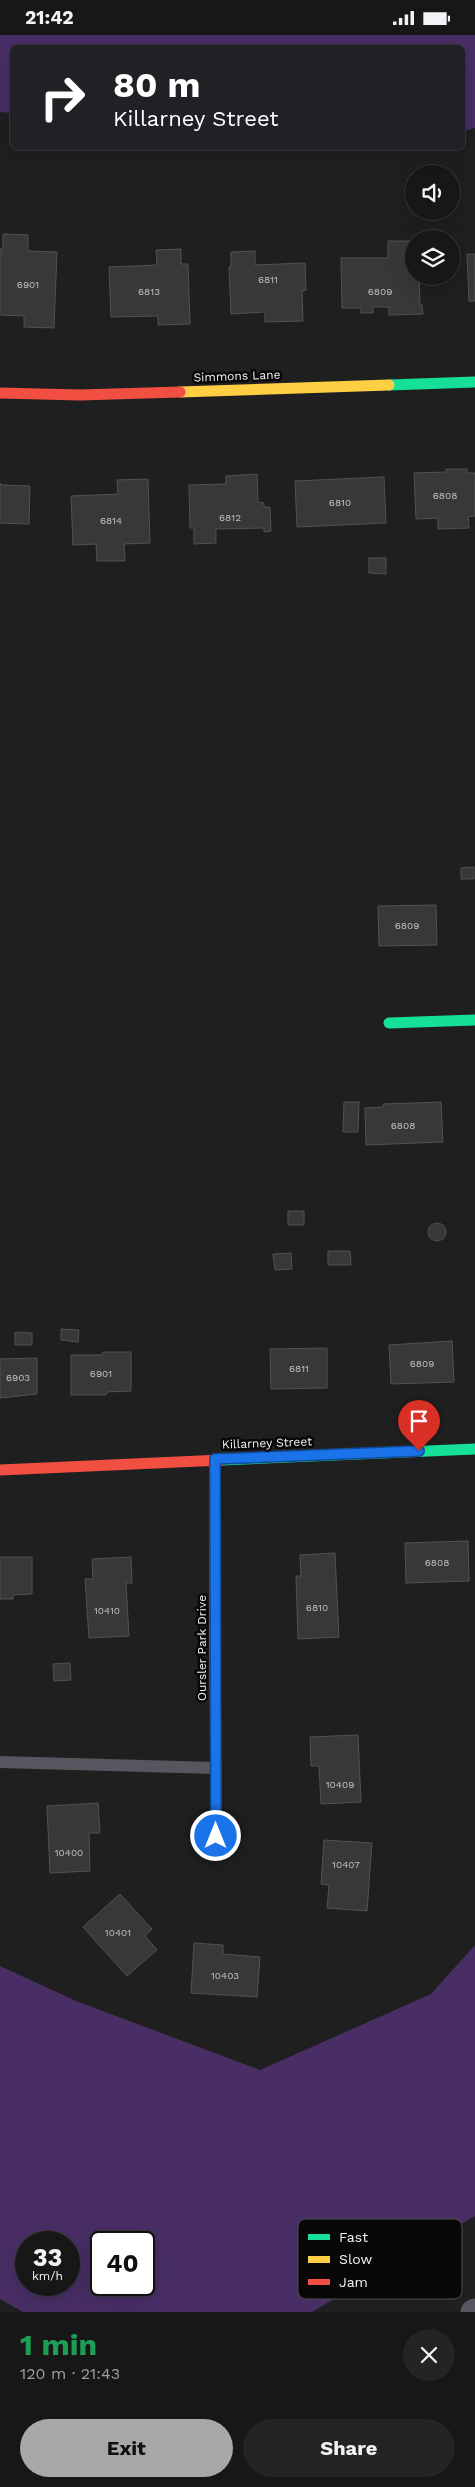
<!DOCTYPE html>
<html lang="en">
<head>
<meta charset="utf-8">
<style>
	:root { --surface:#171718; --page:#242425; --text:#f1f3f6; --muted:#9e9fa2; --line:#363637; --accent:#a8a8a8 }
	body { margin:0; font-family:"Work Sans",sans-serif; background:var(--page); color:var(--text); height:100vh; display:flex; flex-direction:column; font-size:19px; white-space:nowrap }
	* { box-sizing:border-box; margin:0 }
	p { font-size:16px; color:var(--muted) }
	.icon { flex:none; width:28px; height:28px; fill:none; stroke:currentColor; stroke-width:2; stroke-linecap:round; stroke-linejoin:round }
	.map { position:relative; height:2277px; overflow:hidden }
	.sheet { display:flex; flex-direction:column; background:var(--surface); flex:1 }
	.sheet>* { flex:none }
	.guide { position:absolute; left:10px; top:10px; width:455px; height:105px; border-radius:8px; box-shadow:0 5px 20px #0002,0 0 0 1px var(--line); background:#202124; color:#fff; overflow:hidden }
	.buttons { position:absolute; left:405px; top:130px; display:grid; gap:10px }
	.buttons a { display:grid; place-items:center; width:55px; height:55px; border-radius:50%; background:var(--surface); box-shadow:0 5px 20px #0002,0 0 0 1px var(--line); font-size:25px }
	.speed { position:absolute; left:15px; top:2196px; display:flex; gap:10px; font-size:25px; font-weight:700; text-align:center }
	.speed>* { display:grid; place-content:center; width:65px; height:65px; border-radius:50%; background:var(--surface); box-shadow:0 5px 20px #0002,0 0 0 1px var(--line); line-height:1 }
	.speed small { font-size:12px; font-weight:400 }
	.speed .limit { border:2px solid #111; border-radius:8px; background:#fff; color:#111 }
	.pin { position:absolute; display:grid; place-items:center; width:42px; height:42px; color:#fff; margin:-51px -21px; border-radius:50% 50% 50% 0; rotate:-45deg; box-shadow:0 0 5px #0007 }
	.pin .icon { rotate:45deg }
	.me { position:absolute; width:55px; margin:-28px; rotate:0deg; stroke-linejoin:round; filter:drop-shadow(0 0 4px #0008) }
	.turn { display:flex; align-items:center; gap:18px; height:105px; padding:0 20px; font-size:22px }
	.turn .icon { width:65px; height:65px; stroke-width:2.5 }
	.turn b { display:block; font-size:35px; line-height:42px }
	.round { display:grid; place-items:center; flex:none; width:52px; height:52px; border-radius:26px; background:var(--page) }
	.head { display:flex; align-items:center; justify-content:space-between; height:85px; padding:0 20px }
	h1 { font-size:30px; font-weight:700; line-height:38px; color:#1e9e55 }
	.action { display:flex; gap:10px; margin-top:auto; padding:10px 20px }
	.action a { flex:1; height:58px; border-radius:30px; background:var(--accent); color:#111; font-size:20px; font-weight:700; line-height:58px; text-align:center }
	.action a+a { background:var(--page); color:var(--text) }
	.status { display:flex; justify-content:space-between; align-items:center; height:35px; padding:0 25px; background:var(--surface); direction:ltr }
	.status svg { height:14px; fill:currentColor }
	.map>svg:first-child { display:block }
</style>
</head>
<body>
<div class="status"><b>21:42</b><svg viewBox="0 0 49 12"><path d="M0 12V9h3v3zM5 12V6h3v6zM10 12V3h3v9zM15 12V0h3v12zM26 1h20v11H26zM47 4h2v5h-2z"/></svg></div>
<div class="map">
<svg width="475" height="2277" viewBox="0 0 475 2277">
	<rect width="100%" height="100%" fill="#1f1f20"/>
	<path fill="#482e65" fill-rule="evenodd" d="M0,0H475V93L463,96L462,12H12V78L0,77Z
		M475,1910V2181L312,2277H23L0,2264V1931L76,1966L260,2035L431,1959ZM26,2208H69V2250H26ZM101,2208H144V2250H101Z"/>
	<path fill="#373838" stroke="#515252" d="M3,199L28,200V216L57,217L54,293L24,292V281L0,280V214H3Z
		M388,206H411L414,241H419L420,270H422L423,279L389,280V272H373V278H361V273H342L341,223H388Z
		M181,214V229H188L190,289L158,290V281L111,282L109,232L157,230L156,215Z
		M255,216V230L305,228L306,255L302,256L303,286L265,287V277L231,279L229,232H231V217Z
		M467,219H475V266H469Z
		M446,434H467V438H475V481L468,482L469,493L438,494V483L416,484L414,438L446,437Z
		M257,439L258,467L264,468V472H270L271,496L264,497V493L216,494V508L194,509V493H190L189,450L226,449V441Z
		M384,442L386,488L297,492L295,446Z
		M148,444L150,508L124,509L125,526H97L96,509L73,510L71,461L118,459L117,445Z
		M0,448L2,450L30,451L29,489L0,488Z
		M369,523H386V539L369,538Z
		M474,832V844H461V833Z
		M436,870L437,910L379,911L378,871Z
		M344,1067H359L358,1097H343Z
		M441,1067L443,1107L366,1110L365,1073L383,1072V1069Z
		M288,1176H304V1190H288Z
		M428 1197a9 9 0 1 1 18 0a9 9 0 1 1-18 0Z
		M328,1216H350L351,1230H328Z
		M291,1218L292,1234L275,1235L273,1219Z
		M61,1294L79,1295L78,1307L61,1305Z
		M15,1297L32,1298V1310H15Z
		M452,1306L454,1347L391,1349L389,1310Z
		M327,1313V1353L271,1354L270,1314Z
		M103,1317H131V1356L107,1357L106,1360H71V1320H102Z
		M37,1323V1359L0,1363V1324Z
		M468,1506L469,1546L406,1548L405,1508Z
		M335,1518L339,1602L298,1604L296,1541H301L300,1520Z
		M0,1522H32V1559L13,1560V1564H0Z
		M131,1522L132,1548H126L129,1601L89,1603L85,1544H93L92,1524Z
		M70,1628L71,1645L54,1646L53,1629Z
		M358,1700L361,1767L321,1769L319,1731H311L310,1702Z
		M98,1768L100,1798H89L90,1836L50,1838L47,1771Z
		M324,1805L372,1808L367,1876L327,1873L329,1850L321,1849Z
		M120,1859L152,1894L145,1901L157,1915L127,1941L83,1892Z
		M194,1908L223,1910V1919L260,1922L257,1962L191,1958Z"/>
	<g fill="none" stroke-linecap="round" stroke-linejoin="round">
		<path stroke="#59555e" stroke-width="12" d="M0,1727L216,1733"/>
		<path stroke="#59555e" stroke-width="25" d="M473,2277L475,2276"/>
		<path stroke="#16e098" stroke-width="11" d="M389,350L475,347
			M389,988L475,985
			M222,1425L475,1414
			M215,1597L216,1801"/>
		<path stroke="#ffcf43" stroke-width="11" d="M180,357L389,350"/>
		<path stroke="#f24e42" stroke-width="11" d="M0,358L80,360L180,357
			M215,1424V1597
			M0,1435L222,1425"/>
	</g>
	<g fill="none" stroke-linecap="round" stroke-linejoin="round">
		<defs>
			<path id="route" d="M216,1801L215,1424L419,1416"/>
		</defs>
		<use href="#route" stroke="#114b97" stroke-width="12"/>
		<use href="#route" stroke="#1a73e8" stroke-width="9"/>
	</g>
	<g text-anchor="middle" stroke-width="5" stroke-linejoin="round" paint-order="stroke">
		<g font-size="10" fill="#c2c3c4">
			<text x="268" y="248">6811</text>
			<text x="28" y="253">6901</text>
			<text x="149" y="260">6813</text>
			<text x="380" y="260">6809</text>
			<text x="445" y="464">6808</text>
			<text x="340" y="471">6810</text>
			<text x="230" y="486">6812</text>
			<text x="111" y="489">6814</text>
			<text x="407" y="894">6809</text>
			<text x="403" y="1094">6808</text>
			<text x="422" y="1332">6809</text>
			<text x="299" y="1337">6811</text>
			<text x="101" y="1342">6901</text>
			<text x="18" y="1346">6903</text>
			<text x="437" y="1531">6808</text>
			<text x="317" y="1576">6810</text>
			<text x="107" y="1579">10410</text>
			<text x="340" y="1753">10409</text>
			<text x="69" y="1821">10400</text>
			<text x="346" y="1833">10407</text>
			<text x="118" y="1901">10401</text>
			<text x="225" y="1944">10403</text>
		</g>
		<g font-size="12" fill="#f1f1f2" stroke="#090809">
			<text transform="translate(237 341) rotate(-2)" y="4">Simmons Lane</text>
			<text transform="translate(267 1408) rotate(-2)" y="4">Killarney Street</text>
			<text transform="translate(202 1613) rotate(-90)" y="4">Oursler Park Drive</text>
		</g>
	</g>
	<rect x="298" y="2184" width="164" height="80" rx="8" fill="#090809" stroke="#4f4e4f" stroke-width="1"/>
	<rect x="308" y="2199" width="22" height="6" fill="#16e098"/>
	<rect x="308" y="2221" width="22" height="7" fill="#ffcf43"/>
	<rect x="308" y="2244" width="22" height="6" fill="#f24e42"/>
	<g font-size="14" fill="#f1f1f2">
		<text x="339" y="2207">Fast</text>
		<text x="339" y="2229">Slow</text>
		<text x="339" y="2252">Jam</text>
	</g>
</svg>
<div class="buttons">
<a><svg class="icon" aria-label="sound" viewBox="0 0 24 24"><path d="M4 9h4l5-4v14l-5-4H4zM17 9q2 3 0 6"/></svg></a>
<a><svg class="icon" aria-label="layers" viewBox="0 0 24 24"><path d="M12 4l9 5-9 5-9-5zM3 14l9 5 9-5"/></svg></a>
</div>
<div class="speed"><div>33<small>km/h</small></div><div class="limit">40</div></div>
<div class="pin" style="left:419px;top:1416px;background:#d93025"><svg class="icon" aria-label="arrive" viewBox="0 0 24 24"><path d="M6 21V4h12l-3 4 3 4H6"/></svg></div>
<svg class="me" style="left:216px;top:1801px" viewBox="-20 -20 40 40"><circle r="17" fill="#1a73e8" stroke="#fff" stroke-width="3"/><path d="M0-11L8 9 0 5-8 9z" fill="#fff"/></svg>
<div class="guide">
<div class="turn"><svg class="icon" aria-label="right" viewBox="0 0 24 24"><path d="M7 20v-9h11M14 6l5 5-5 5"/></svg><div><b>80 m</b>Killarney Street</div></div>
</div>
</div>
<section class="sheet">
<div class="head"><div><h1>1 min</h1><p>120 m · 21:43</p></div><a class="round"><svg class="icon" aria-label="close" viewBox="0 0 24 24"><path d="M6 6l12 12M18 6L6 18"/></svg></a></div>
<div class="action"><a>Exit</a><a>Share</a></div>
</section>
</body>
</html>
